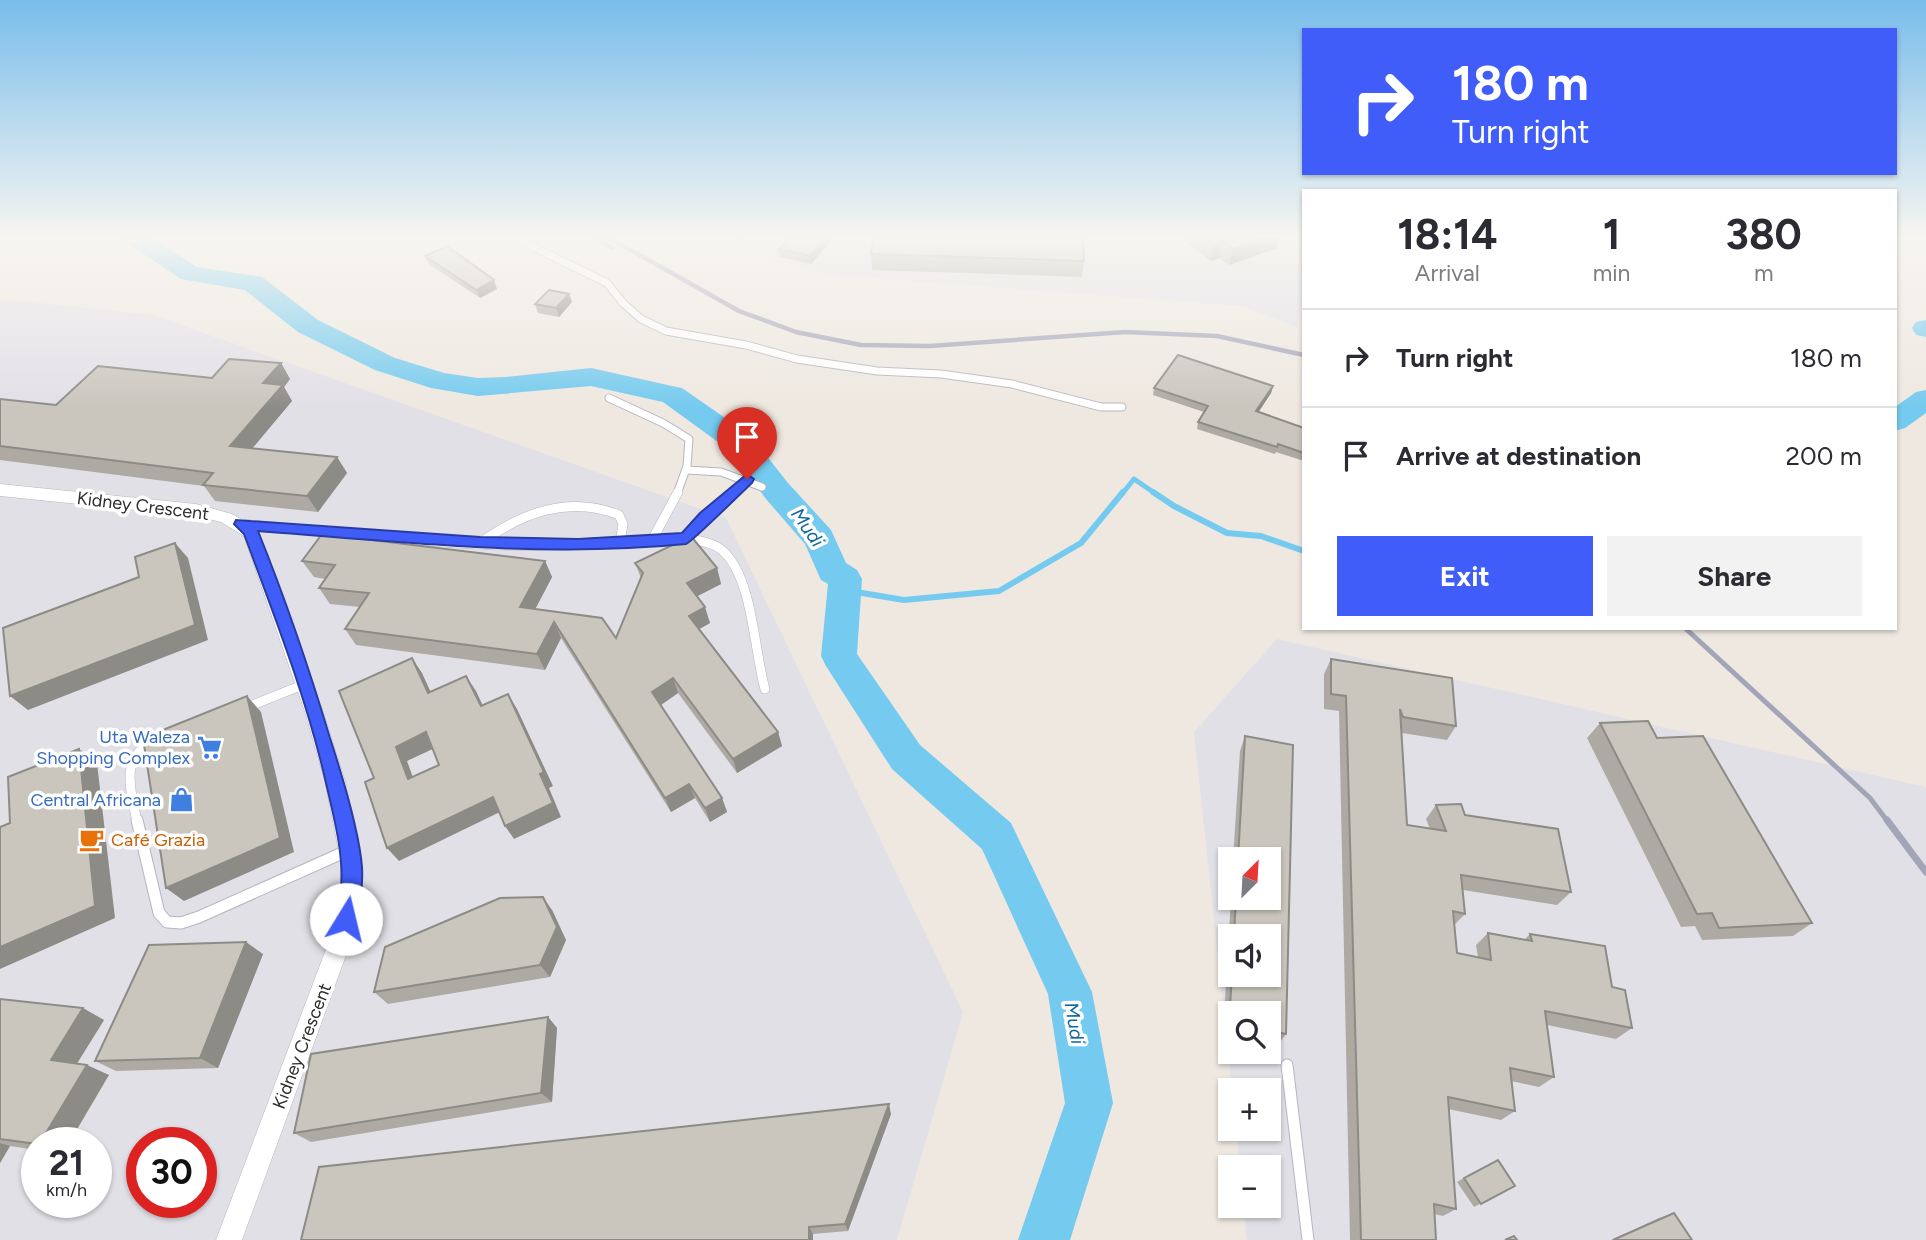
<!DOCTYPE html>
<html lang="en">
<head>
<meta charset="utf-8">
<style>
	:root { --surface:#fff; --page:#f2f2f3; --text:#2b2b33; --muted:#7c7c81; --line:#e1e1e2; --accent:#415df9 }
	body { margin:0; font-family:Figtree,sans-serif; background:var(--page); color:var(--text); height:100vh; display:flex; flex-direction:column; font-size:26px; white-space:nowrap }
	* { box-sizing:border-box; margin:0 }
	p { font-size:23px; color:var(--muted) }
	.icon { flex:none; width:38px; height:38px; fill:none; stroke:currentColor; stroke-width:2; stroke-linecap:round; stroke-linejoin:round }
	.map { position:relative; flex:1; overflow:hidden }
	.details { position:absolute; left:1302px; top:189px; width:595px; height:441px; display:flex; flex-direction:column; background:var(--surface); border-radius:0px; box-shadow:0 2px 5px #0004 }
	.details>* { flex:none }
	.top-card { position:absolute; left:1302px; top:28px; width:595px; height:147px; border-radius:0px; box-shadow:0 2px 5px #0004; background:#415df9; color:#fff; overflow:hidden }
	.needle { width:46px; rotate:24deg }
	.tools { position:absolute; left:1218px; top:847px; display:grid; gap:14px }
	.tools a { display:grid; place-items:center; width:63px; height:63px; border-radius:0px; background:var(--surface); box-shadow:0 2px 5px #0004; font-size:35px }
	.speed { position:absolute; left:21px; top:1127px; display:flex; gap:14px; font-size:35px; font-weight:700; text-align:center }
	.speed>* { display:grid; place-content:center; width:91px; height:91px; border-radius:50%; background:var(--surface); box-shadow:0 2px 5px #0004; line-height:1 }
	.speed small { font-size:18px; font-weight:400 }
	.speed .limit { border:10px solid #d22; background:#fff; color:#111 }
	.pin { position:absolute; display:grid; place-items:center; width:60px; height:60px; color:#fff; margin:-72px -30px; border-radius:50% 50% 50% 0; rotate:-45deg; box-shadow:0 0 7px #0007 }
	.pin .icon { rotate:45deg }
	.me { position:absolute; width:77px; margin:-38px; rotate:9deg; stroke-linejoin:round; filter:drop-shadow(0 0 5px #0008) }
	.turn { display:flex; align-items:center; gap:24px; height:147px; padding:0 35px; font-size:32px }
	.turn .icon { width:91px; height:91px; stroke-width:2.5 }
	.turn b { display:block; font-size:49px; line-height:60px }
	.eta { display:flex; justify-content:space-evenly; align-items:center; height:119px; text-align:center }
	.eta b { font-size:42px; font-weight:700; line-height:49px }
	.primary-button { display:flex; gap:14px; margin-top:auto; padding:14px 35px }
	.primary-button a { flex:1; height:80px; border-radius:0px; background:var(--accent); color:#fff; font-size:28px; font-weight:700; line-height:80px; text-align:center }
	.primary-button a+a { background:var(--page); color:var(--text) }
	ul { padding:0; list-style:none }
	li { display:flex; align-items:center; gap:21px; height:98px; padding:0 35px; border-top:2px solid var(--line) }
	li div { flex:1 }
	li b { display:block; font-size:26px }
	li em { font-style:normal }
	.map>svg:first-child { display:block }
</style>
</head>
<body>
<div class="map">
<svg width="1926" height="1240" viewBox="0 0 1926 1240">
	<rect width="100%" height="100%" fill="#eee8e0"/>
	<path fill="#e2e0e7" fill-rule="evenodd" d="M707,236H1289L1304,283V294L1297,327L1242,306L832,275L733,250Z
		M0,299L153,315L726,518L963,1012L897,1240H0ZM37,1143H96V1202H37ZM142,1143H201V1202H142Z
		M1277,639L1926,787V1240H1247L1243,1206H1269V1167H1240L1236,1129H1269V1090H1232L1194,732ZM1230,859H1269V898H1230ZM1230,936H1269V975H1230ZM1230,1013H1269V1052H1230Z"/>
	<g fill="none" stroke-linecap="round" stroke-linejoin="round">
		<path stroke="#74caef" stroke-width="5" d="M308,326L380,367L395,368L438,385L506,391L608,375L661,389L718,422L791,494
			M1122,494L1134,479L1156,494"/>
		<path stroke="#74caef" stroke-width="6" d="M790,492L812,518L826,557L856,592L904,600L999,591L1081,543L1123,492
			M1153,492L1174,506L1227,533L1261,536L1304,551"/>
		<path fill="#74caef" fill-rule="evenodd" d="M121,236H149L197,267L262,277L318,320L395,358L444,373L478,378L506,377L591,368L672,386L682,388L751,436L788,483L831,530L846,563L857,570L862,579L857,654L920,745L1011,823L1092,992L1113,1103L1070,1240H1018L1065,1103L1048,994L982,849L892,769L826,666L821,656L828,584L821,580L805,544L766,499L729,450L663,402L591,386L478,396L431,388L375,370L298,332L245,290L181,279L124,241Z
			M1926,320V337L1916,335L1912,328L1916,322Z
			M1926,390V413L1905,428L1895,431V407L1916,392Z"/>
		<defs>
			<path id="lane-far2" d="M511,236L607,283L623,303L641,319L666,331L746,345L797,359L877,371L941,374L1012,384L1101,407H1122
				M609,398L663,423L689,439L687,466L677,494
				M686,470L721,472L762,487
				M731,494L747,479"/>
			<path id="lane-far1" d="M242,524C365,534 491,553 615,543C643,540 702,531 724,552C753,580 754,651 765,689
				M686,538L733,492
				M651,542L678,492
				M480,543C522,513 568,495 619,515L623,524L620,543
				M245,708L305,684
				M137,822C131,790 119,759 153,741"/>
			<path id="lane" d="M137,820L159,913L167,922L181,923L199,917L349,850
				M1287,1065L1308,1240"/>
			<path id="street" d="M0,484L196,504L232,514L257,528L323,712L345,781L362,867L361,901L353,936L242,1240H216L331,936L339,901L342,867L325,781L305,712L244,536L221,522L196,516L0,496Z"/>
		</defs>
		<use href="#lane-far2" stroke="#b3b5c0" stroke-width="9"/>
		<use href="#lane-far1" stroke="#b3b5c0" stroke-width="10"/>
		<use href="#lane" stroke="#b3b5c0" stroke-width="13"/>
		<use href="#street" stroke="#b3b5c0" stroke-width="1"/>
		<use href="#lane-far2" stroke="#fff" stroke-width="7"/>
		<use href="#lane-far1" stroke="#fff" stroke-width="9"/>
		<use href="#lane" stroke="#fff" stroke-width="11"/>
		<use href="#street" fill="#fff" fill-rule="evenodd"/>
		<path stroke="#a2a4b7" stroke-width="4.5" d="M591,236L613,248
			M606,236L739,311L796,332L861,345L930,346L1125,332L1217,336L1304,355"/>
		<path stroke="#a2a4b7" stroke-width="5" d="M1685,628L1870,798L1888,822"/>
		<path stroke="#a2a4b7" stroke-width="7" d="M1887,820L1926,872"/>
	</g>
	<path fill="#aeaaa3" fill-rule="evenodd" d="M731,236H747L739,240Z
		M1178,236H1280L1277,248L1229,265L1219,258L1211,261Z
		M831,241L811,264L780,257L779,249Z
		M871,254L1084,261L1082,277L872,270Z
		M425,256L497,289L480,298L429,264Z
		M572,302L559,317L538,313L535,304Z
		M281,363L290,379L284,387L292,401L252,448L337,457L347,473L318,512L215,501L204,486L0,460V399L56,405L212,378Z
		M1273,386L1271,393L1258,412L1304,428V461L1276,452L1275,454L1197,429L1198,422L1204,412L1153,395L1154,388Z
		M302,561H545L552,577L535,609L616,638L641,578L635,563L717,568L721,584L697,596L710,623L699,629L778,732L782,746L737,773L678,693L661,705L722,798L727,812L710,822L695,798L671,812L561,638L545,670L356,645L345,629L360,607L330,604L319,588L325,579L314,577Z
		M1331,659L1456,726L1447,740L1402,733L1407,825L1430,829L1426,819L1436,805L1465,815L1571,892L1557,905L1463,890L1465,914L1454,925L1457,953L1478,957L1476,945L1488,933L1524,940L1530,934L1612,987L1632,1028L1616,1039L1547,1025L1554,1077L1539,1087L1511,1081L1515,1111L1501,1120L1448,1109L1456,1209L1443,1216L1434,1214L1436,1240H1350L1339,711L1324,709V674Z
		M1600,723L1657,738L1812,923L1793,936L1702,940L1695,926L1681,927L1587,738Z
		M1245,736L1293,745L1286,1034L1278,1045L1269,1043V1013H1230V1035L1223,1033L1231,898H1269V859H1233L1240,751ZM1230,936H1269V975H1230Z
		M552,910L566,940L550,977L388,1004L374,992Z
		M263,954L218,1068L116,1071L95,1061Z
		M0,999L104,1020L77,1063L109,1075L37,1143V1150L10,1146L0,1163Z
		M548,1017L557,1028L552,1102L311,1142L294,1133Z
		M891,1114L848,1231L813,1234V1240H301Z
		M1464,1178L1515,1186L1474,1207L1457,1182Z
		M1674,1213L1692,1240H1611L1659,1218Z"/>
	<path fill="#8d8b85" d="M738,236H747L739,240Z
		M827,236H831V241L811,264L810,256Z
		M1270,236H1280L1277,248L1229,265L1233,249Z
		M1223,241L1219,258L1211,261L1214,244Z
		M494,280L497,289L480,298L476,290Z
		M569,294L572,302L559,317L556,308Z
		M281,363L290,379L284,387L292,401L241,462L230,446L263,383Z
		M1273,386L1271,393L1254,419L1256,411Z
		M337,457L347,473L318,512L307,496Z
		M175,543L188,558L208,640L28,710L10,696L195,625Z
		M545,561L552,577L528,623L520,607Z
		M717,568L721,584L692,599L687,583Z
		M705,607L710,623L694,632L689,616Z
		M554,622L561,638L545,670L537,654Z
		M412,658L422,673L438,708L428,693Z
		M466,676L476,691L490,721L481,706Z
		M673,678L678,693L658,707L652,692Z
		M508,694L517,709L553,786L549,788L561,817L514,839L505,826L540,774Z
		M247,696L261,712L294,852L184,901L166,888Z
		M426,732L437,747L407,761L419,794L408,779L396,747Z
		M778,732L782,746L737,773L733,759Z
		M79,749L97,763L115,918L0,969V947Z
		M689,784L695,798L671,812L665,798Z
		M493,797L502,811L399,861L387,848Z
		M722,798L727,812L710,822L705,808Z
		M543,897L552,910L566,940L550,977L540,965Z
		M246,942L263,954L218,1068L200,1058Z
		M83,1008L104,1020L73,1070L51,1060Z
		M548,1017L557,1028L552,1102L541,1093Z
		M87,1065L109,1075L69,1143H40Z
		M889,1104L891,1114L848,1231L845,1224Z
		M0,1143L10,1146L0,1163Z
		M809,1227L813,1234V1240H809Z"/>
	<path fill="#cac6be" stroke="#8d8b85" stroke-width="2" fill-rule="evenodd" d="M791,236H827L810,256L779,249Z
		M874,236H1083L1084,261L871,254Z
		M1202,236H1270L1233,249L1223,241L1214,244Z
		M447,246L494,280L476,290L425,256Z
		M549,290L569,294L556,308L535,304Z
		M1178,355L1273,386L1256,411L1304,428V453L1278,444L1277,447L1198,422L1208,406L1154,388Z
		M229,359L281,363L263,383L283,385L230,446L337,457L307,496L203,485L213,473L0,446V399L56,405L98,366L212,378Z
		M322,534L545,561L520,607L602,618L616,638L643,573L635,563L691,536L717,568L687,583L705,607L689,616L778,732L733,759L673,678L652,692L722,798L705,808L689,784L665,798L554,622L537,654L345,629L369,593L319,588L335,565L302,561Z
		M175,543L195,625L10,696L3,628L139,577L135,557Z
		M412,658L428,693L466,676L481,706L508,694L544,772L540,774L553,803L505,826L493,797L387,848L365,782L374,778L339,691ZM426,732L439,765L408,779L396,747Z
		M1331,659L1452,678L1456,726L1403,717L1400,709L1407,825L1446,831L1436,805L1461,804L1465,815L1558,829L1571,892L1461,875L1465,914L1453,911L1457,953L1491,960L1488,933L1532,941L1530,934L1605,946L1612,987L1625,990L1632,1028L1545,1011L1554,1077L1510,1068L1515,1111L1448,1097L1456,1209L1434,1204L1436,1240H1361L1346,696L1331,694Z
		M247,696L280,838L166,888L143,738Z
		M1648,721L1657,738L1703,736L1812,923L1719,928L1712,913L1697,914L1600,723Z
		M1245,736L1293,745L1286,1034L1269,1030V1013H1230V1022H1229L1232,975H1269V936H1234L1236,898H1269V859H1238Z
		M79,749L95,906L0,947V827L10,823L8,777Z
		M543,897L557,927L540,965L374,992L385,947L500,898Z
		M246,942L200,1058L95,1061L149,945Z
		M0,999L83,1008L51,1060L87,1065L40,1143H37V1144L0,1139Z
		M548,1017L541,1093L294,1133L311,1054Z
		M889,1104L845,1224L809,1227V1240H301L319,1167Z
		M1498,1160L1515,1186L1481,1204L1464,1178Z
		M1674,1213L1692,1240H1613Z
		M1514,1236L1517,1240H1505Z"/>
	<linearGradient id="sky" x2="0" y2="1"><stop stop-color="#79bdeb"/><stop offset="0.58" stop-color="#f7f5f1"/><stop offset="1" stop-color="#f7f5f1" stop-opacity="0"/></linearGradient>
	<rect width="1926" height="409" fill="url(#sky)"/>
	<path fill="#415df9" stroke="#2a3ca2" stroke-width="2" d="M747,474L754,479L752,483C742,492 692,542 686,544C543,558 400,542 258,531C285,598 309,668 330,738C342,775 359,829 362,867C363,886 360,908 353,925L346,928L339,925C335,915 341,901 341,889C344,854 334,818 326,783C307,699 274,615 244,534L234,524L236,520L480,537L578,539L682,533L700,513Z"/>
	<defs>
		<symbol id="supermarket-bare" viewBox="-9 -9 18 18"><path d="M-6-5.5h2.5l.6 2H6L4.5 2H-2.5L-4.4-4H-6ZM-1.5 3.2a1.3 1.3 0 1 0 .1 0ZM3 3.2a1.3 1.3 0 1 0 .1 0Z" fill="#3f7fe0" stroke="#fff" stroke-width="2.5" paint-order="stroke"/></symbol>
		<symbol id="shop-bare" viewBox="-9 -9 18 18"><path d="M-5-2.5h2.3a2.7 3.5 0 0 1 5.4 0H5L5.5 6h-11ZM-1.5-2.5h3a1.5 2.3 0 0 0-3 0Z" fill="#3f7fe0" stroke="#fff" stroke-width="2.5" paint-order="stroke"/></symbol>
		<symbol id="cafe-bare" viewBox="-9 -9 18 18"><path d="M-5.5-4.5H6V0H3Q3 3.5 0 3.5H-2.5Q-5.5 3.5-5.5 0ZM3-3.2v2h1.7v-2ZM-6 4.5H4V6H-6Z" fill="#e8710a" stroke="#fff" stroke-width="2.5" paint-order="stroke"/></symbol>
	</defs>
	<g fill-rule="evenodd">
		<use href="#supermarket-bare" x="192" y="730" width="35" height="35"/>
		<use href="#shop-bare" x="164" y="782" width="35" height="35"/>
		<use href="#cafe-bare" x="74" y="822" width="35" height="35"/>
	</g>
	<g text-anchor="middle" stroke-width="7" stroke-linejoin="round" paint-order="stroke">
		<g font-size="18" fill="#2d2d2d" stroke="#fff">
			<text transform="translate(143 506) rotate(7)" y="6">Kidney Crescent</text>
			<text transform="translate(302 1046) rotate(-69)" y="6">Kidney Crescent</text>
		</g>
		<g font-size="18" fill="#366cbe" stroke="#fff" text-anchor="end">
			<text x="190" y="743">Uta Waleza<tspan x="190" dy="21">Shopping Complex</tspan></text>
			<text x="161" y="806">Central Africana</text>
		</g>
		<g font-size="18" fill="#c56008" stroke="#fff" text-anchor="start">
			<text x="111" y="846">Café Grazia</text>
		</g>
		<g font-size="19" font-style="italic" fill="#0e68a0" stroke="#fff">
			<text transform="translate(808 527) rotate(55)" y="7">Mudi</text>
			<text transform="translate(1075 1023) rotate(80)" y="7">Mudi</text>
		</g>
	</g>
</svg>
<div class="tools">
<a><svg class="needle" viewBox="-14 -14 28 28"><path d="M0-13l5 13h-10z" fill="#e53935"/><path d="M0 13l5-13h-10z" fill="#7c7c81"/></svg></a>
<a><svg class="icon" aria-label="sound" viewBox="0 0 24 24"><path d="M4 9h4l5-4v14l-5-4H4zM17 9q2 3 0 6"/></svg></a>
<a><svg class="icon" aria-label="search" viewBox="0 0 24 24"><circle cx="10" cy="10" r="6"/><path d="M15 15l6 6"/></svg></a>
<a>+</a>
<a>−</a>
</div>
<div class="speed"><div>21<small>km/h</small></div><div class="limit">30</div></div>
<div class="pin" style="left:747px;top:479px;background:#d93025"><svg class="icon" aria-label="arrive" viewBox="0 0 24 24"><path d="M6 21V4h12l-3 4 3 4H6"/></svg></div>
<svg class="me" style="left:346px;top:919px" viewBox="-20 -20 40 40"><circle r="19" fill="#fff"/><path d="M0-13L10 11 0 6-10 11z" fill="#415df9"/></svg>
<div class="top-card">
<div class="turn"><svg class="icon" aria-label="right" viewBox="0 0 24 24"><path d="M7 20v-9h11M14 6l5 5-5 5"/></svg><div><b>180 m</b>Turn right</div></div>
</div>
<section class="details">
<div class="eta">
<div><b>18:14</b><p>Arrival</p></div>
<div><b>1</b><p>min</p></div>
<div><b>380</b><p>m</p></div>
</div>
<ul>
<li><svg class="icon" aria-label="right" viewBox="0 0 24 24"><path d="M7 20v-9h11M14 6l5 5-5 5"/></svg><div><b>Turn right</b></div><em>180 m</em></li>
<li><svg class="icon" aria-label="arrive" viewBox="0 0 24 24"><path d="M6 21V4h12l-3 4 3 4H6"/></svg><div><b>Arrive at destination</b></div><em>200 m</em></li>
</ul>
<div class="primary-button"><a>Exit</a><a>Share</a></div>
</section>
</div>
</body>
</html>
